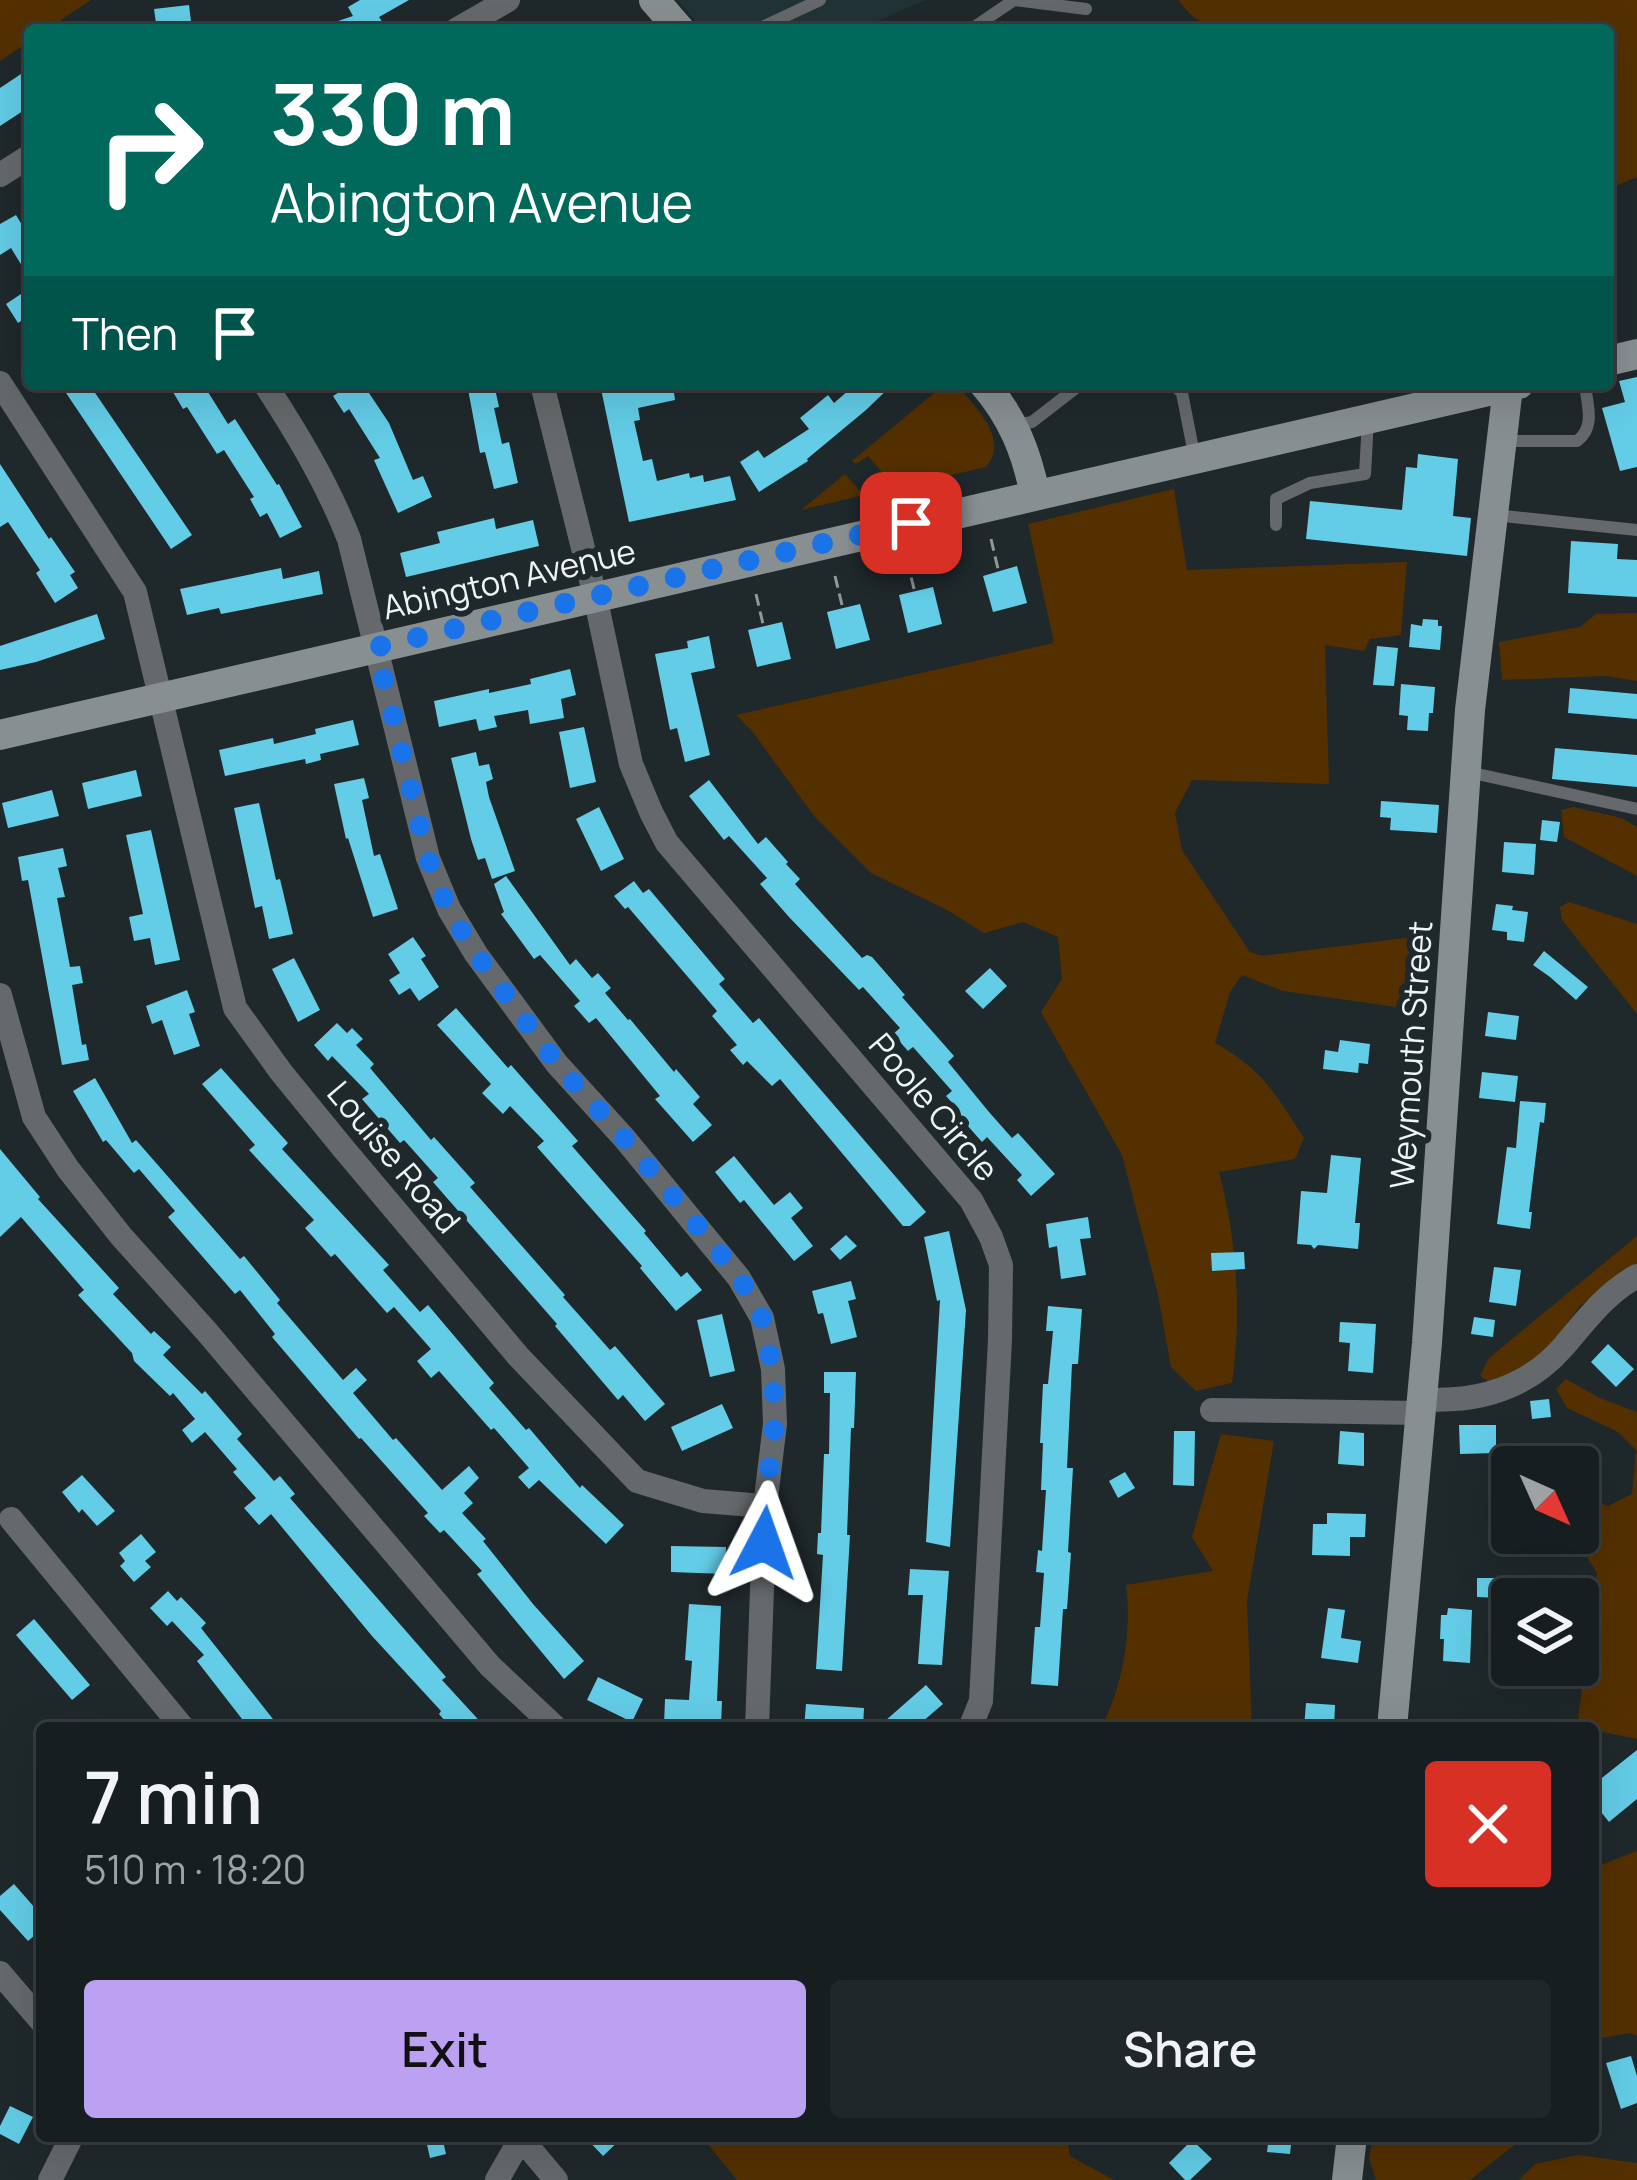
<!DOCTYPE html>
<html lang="en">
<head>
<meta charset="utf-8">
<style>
	:root { --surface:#171e20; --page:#202729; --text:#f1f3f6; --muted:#9ea2a5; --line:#363c3e; --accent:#bca0f2 }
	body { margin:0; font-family:Manrope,sans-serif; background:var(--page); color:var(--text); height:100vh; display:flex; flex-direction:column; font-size:45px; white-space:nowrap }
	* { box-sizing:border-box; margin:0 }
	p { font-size:39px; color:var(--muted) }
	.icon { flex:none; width:66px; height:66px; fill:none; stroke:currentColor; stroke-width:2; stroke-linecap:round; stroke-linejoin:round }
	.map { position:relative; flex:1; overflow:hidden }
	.details { position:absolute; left:36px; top:1722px; width:1563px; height:420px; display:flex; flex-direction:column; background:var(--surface); border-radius:12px; box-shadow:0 12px 48px #0002,0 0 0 3px var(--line) }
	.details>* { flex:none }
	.banner { position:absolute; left:24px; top:24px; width:1590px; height:366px; border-radius:12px; box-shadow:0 12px 48px #0002,0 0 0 3px var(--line); background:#00695c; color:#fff; overflow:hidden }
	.needle { width:78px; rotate:135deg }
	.tools { position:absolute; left:1491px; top:1446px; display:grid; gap:24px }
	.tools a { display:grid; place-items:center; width:108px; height:108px; border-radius:12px; background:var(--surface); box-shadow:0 12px 48px #0002,0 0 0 3px var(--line); font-size:60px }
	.pin { position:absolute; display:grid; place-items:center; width:102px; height:102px; color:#fff; margin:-51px; border-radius:24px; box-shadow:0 6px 18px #0006 }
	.me { position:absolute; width:132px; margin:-66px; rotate:4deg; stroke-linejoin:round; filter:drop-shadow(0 0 9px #0008) }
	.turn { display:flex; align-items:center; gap:42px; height:252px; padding:0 48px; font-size:54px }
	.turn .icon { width:156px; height:156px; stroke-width:2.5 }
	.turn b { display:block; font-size:84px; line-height:102px }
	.then { display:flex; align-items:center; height:114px; padding:0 48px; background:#0003; gap:24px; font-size:45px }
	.round { display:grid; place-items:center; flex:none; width:126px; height:126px; border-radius:12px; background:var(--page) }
	.headline { display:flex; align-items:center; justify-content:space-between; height:204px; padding:0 48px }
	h1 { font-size:72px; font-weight:600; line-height:90px }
	.cta { display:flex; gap:24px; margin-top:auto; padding:24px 48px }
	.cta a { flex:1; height:138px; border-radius:12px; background:var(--accent); color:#111; font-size:48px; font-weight:600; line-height:138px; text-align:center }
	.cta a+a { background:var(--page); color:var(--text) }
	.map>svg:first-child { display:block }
</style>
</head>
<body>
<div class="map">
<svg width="1637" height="2180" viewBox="0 0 1637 2180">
	<rect width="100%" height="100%" fill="#1f282b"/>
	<path fill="#223338" d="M678,0H925L857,30H703Z"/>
	<path fill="#543000" d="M0,0H91L46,30H30V41L0,61Z
		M1178,0H1637V177L1613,187L1608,178V30H1217L1193,17Z
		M945,384H956C975,407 1010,438 986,467L878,492L874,488L886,477L868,456L856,464L852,461Z
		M845,474L864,495L801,510Z
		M1174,489L1187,570L1407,562L1401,635L1370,639L1364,651L1325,645L1329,784L1192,780L1175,813L1182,850L1250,952L1263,956L1430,935L1425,1011L1283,991L1242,975L1230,992L1215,1043C1262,1069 1275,1093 1304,1138L1295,1159L1219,1172C1237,1240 1242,1313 1232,1383L1196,1391L1171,1367L1157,1290L1122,1155L1041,1012L1062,979L1058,937L1023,922L984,933L947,910L871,873L814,816L752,731L736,715L1054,643L1028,524Z
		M1637,613V681L1605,676L1502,680L1499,642L1580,627L1596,614Z
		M1573,807L1622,818L1637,827V876L1564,837L1561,810Z
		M1569,902L1637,924V1014L1562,920L1560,907Z
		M1637,1236V1265L1621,1273L1580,1306L1550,1347L1516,1373L1489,1382L1480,1376L1489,1358Z
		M1566,1379L1600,1398L1637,1412V1739L1593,1730V1728L1577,1727L1597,1573L1572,1533H1578V1498L1581,1495L1608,1506L1632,1494L1636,1450L1618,1432L1567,1408L1556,1389Z
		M1221,1434L1274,1441L1247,1601L1252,1728H1101C1123,1686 1132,1632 1126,1585L1213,1571L1192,1537Z
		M1637,1851V2036L1630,2033L1597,2039L1593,2043V1868Z
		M701,2136H1067L1070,2156L1114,2180H737Z
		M1373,2136H1526L1470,2180H1376L1369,2159Z
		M1578,2155L1637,2163V2180H1519L1535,2164Z"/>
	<path fill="#63cce7" d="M360,0H409L379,17L383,23L371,30H320V27L353,16L348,7Z
		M189,5L192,30H157L154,9Z
		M30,68V98L23,103L26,109L0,126V88Z
		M16,215L30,238V279L11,248L0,255V224Z
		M30,288V315L18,323L6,304Z
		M1637,377V467L1620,471L1602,408L1625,402L1619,381Z
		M60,384H89L192,535L171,549Z
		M185,384H203L228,424L235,419L277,485L279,484L302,527L280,538L267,513L260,517L250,499L254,497L224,450L217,454L187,407L183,409L173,392Z
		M352,384H363L389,423L413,480L423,476L432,497L398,513L374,460L380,458L349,409L344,413L333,396Z
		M467,384H494L499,407L494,408L502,444L509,442L518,483L494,489L485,452L480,453Z
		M633,384L635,393L673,386L675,400L638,408L640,420L634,421L643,461L652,459L657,481L689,473L690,478L703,475L704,482L730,476L736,500L629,522L601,389Z
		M856,384H893L866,410L807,459L808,461L759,492L740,462L758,450L764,458L809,429L800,418L828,395L834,403Z
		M1418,454L1458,459L1453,516L1471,518L1467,556L1306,539L1310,501L1402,510L1406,467L1417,468Z
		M0,464L49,539L51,537L75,572L70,575L78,588L55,603L36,573L40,570L8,522L0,527Z
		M494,518L496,529L533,520L539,546L406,577L400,553L440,543L437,532Z
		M1571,541L1618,544L1617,559L1637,560V597L1568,593Z
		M1017,566L1027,603L993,612L983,576Z
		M281,568L283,579L319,571L323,594L221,614L219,608L187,615L180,589Z
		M933,587L942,624L908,633L899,595Z
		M860,604L870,640L836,649L827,612Z
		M97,614L105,639L36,662L0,670V646Z
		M1423,619L1438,620V626H1442L1440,650L1409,647L1411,624L1422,626Z
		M782,622L791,659L757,667L748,630Z
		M709,636L715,668L691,673L710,755L685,762L677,728L670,730L655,654L688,648L687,641Z
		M1377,646L1398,648L1394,686L1373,685Z
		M570,669L576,695L561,699L564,718L530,724L528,710L494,716L497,727L479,731L476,719L439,727L434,701L489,689V693L531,684L530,679Z
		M1401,684L1435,687L1433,713H1429L1428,731L1407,730L1408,716L1399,715Z
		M1570,688L1637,694V719L1568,713Z
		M353,720L359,745L320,754L321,760L306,764L305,759L225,776L219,750L273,738L274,744L316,734L315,729Z
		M584,727L596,782L570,788L559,732Z
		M1555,748L1637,755V787L1552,779Z
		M476,752L479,766L489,764L493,779L486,782L489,797L515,871L492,879L485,858L478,860L471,839L451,758Z
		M136,770L142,796L88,809L82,783Z
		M364,778L369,798L362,800L374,856L380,854L398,909L373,917L348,838L346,839L334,784Z
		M709,780L758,844L766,837L788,862L786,864L800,879L795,884L862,958L867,955L872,957L905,995L902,997L954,1056L948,1062L989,1112L1012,1138L1018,1133L1055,1174L1031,1196L1017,1180L1022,1175L987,1137L982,1142L952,1108L955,1106L946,1096L952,1091L913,1047L908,1051L893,1034L900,1028L863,987L859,990L789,917L760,884L767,878L729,836L724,840L689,796Z
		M52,790L59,816L8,828L2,803Z
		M1381,801L1439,805L1437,833L1390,830L1391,818L1380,817Z
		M259,803L276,880L280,879L293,934L269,939L262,906L255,908L234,808Z
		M599,807L624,859L601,871L576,819Z
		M1542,820L1560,822L1557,842L1540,840Z
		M151,830L180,960L155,965L150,938L134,941L129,917L143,914L126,835Z
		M1504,842L1536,844L1534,875L1502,872Z
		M63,848L67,866L58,868L65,897L57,898L70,967L80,966L83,983L72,985L82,1045L86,1044L89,1060L62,1065L28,880L22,881L18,857Z
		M506,876L570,965L576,959L592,978L598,973L611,988L605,993L628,1020L630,1019L674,1072L676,1069L700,1097L693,1104L712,1125L693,1142L655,1099L660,1096L596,1018L589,1023L574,1006L580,1001L540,955L534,959L501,914L504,912L494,884Z
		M634,881L643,893L649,889L725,979L719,984L753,1023L759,1018L926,1212L910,1226H903L780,1079L772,1086L747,1061L743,1065L730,1050L737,1045L712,1016L717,1011L628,907L625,909L614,896Z
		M1496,904L1513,906L1512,910L1528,912L1524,942L1507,940V932L1492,930Z
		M413,937L426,956L421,959L439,987L419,1001L410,988L399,995L389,980L400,973L388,954Z
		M1544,951L1588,987L1576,1000L1550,977L1533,965Z
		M294,958L320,1010L298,1022L272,969Z
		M990,968L1007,986L983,1009L965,991Z
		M187,990L195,1012L189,1014L200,1046L174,1055L162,1020L152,1024L146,1006Z
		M456,1008L508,1068L511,1065L578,1141L572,1146L646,1231L644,1233L681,1277L687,1272L702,1290L676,1311L640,1268L642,1266L537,1147L544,1141L510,1106L503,1114L482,1093L491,1084L437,1025Z
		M1488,1012L1519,1016L1516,1040L1485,1036Z
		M337,1023L347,1033L352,1028L363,1039L356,1045L374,1064L370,1068L431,1140L434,1137L475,1183L470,1187L565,1295L563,1297L610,1350L615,1346L665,1404L645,1421L623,1395L618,1400L555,1326L557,1324L433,1182L438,1178L404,1140L400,1143L362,1099L369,1094L332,1056L328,1061L314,1045Z
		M1340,1040L1370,1044L1368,1064L1359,1063L1358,1073L1323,1069L1325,1050L1338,1052Z
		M221,1068L288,1143L282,1149L389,1265L383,1270L420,1312L428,1305L494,1383L489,1388L526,1430L529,1428L580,1488L582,1485L624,1525L606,1544L539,1480L529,1489L518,1477L529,1468L494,1428L491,1430L439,1371L431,1378L417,1361L431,1349L394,1307L387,1313L335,1254L331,1257L305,1228L314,1220L249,1150L255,1145L202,1084Z
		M1482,1072L1518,1076L1515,1102L1479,1098Z
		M95,1078L132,1143L136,1140L240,1259L244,1256L280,1300L277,1303L343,1380L356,1368L367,1380L353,1393L393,1440L396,1438L442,1490L469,1466L479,1478L464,1493L473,1503L462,1513L486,1539L483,1541L533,1604L584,1661L564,1679L477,1574L482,1571L444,1530L440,1533L424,1516L428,1513L361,1438L359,1439L272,1337L275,1334L240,1290L235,1294L168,1217L175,1211L139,1169L134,1173L106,1140L103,1142L73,1091Z
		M1520,1101L1546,1103L1544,1123L1540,1122L1529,1212H1532L1530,1229L1497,1224L1507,1147L1516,1148Z
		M0,1149L40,1197L38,1199L119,1288L113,1294L151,1334L154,1331L171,1347L163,1355L202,1394L205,1391L242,1434L237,1439L274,1481L280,1476L295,1494L290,1498L446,1677L442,1680L486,1728H451L439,1714L441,1711L372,1636L271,1514L259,1525L244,1508L256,1498L233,1472L237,1469L205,1432L192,1443L182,1430L195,1419L173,1393L170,1396L134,1361L132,1353L78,1295L84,1290L21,1217L0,1237Z
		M1331,1155L1361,1158L1355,1223H1360L1358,1249L1318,1245L1314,1249L1311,1245L1297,1244L1301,1191L1327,1193Z
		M734,1156L774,1205L790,1192L803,1208L791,1218L813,1246L794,1261L744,1200L740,1203L715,1172Z
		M1088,1217L1091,1238L1080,1239L1086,1275L1061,1279L1057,1246L1049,1248L1046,1224Z
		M949,1231L966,1310L950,1547L926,1542L940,1300L937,1301L924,1237Z
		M846,1235L857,1246L840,1260L830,1249Z
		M1244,1252L1245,1269L1212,1271L1211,1253Z
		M1494,1267L1521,1270L1516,1306L1489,1302Z
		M851,1281L856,1299L848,1301L857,1337L831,1344L823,1313L818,1314L812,1291Z
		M1048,1306L1082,1309L1078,1364H1072L1067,1468H1073L1068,1552L1071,1553L1067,1609H1063L1058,1686L1031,1684L1035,1627H1040L1044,1573L1036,1572L1038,1550L1042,1551L1046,1490H1041L1043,1443H1040L1043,1384H1048L1053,1331H1046Z
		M722,1314L735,1371L710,1377L697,1320Z
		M1474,1317L1495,1320L1493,1337L1471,1334Z
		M1340,1322L1376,1324L1373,1373L1348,1371L1350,1343L1339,1342Z
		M1608,1344L1634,1369L1616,1387L1591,1362Z
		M824,1372H856L854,1428H851L847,1535H850L842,1671L816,1669L823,1555L817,1554L818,1533H821L824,1454H829L830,1393H824Z
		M1549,1399L1551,1417L1532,1419L1530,1401Z
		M722,1404L733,1428L682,1451L671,1427Z
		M1459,1425H1496V1453L1460,1454Z
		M1174,1431H1195L1194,1486L1173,1485Z
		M1340,1431L1364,1433V1466L1338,1464Z
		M1125,1472L1135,1488L1118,1498L1109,1481Z
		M82,1475L115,1511L97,1526L82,1509L79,1513L62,1492Z
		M1327,1513L1366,1514L1365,1537H1350V1556L1312,1555L1313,1524H1327Z
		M141,1534L156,1552L145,1561L151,1567L134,1582L120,1566L125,1561L119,1553Z
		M671,1546L726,1547L725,1574L671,1572Z
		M910,1569L949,1571L942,1665L918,1664L923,1595H908Z
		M1477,1578H1501L1500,1598L1477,1597Z
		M168,1591L177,1601L181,1597L206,1623L201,1628L280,1728H249L197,1661L204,1655L172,1621L167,1626L150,1608Z
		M689,1604L721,1606L717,1701H722L721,1726L664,1725L665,1699L689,1700L692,1661L685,1660Z
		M1328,1608L1345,1610L1341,1638L1361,1641L1358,1663L1321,1658Z
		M1448,1608L1472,1610L1470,1663L1443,1661L1444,1639H1440L1441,1615H1447Z
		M34,1619L90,1685L72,1700L16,1635Z
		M598,1677L643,1699L632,1722L587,1700Z
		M926,1685L943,1704L915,1728H877Z
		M1306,1703L1335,1705L1334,1728H1304Z
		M806,1704L864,1708L863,1728H804Z
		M1637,1750V1799L1609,1822L1593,1802V1785Z
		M14,1884L42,1916V1929L28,1941L0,1910V1896Z
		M1631,2056L1637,2076V2103L1621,2109L1606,2063Z
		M10,2106L33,2117L19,2144L0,2134V2126Z
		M425,2136H442L446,2154L430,2158Z
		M584,2136H624L603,2156Z
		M1269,2136H1292L1290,2154L1267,2152Z
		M1192,2140L1212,2159L1190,2180H1185L1169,2163Z"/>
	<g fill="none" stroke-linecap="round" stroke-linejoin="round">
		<path stroke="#90989a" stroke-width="3" stroke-dasharray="12 6" stroke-linecap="butt" d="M991,539L998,569
			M907,560L914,589
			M835,576L842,605
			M756,594L763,624"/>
		<path stroke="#65696b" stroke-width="12" d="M1014,0L1086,9
			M756,30L820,0
			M970,30L1014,0
			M1158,384L1177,388L1182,393L1195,459
			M1015,425L1032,422L1081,384
			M1504,441H1577C1596,427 1587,405 1585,384
			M1494,515L1637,530
			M1276,525V499L1310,483L1365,474L1368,420
			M1468,772L1637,809"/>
		<path stroke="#65696b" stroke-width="24" d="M456,30L508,0
			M0,175L30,156
			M0,383L135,592L235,1008L281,1072L343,1148L518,1356L637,1481L703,1501L765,1506
			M265,384C298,435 327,483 349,539L428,858L449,909L476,954L557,1064L625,1139L739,1278L762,1318L773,1369L775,1424L765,1506L757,1728
			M542,384L595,596L631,764L651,812L667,843L971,1200L991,1237L1001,1265L1000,1340L981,1701L970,1728
			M0,995L34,1117L68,1169L121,1236L207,1332L490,1666L556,1728
			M1421,1399C1476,1403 1527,1389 1564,1346C1587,1319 1605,1294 1637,1276
			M1212,1410L1420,1413
			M11,1519L183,1728
			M0,1973L42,2022
			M519,2136L556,2180
			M50,2180L72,2136
			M497,2180L521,2138"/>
		<path stroke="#888f91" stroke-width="30" d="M654,0L680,30
			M1608,361L1637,354
			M984,384C1013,418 1026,451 1035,494
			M0,735L1519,384
			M1392,1728L1427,1343L1470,710L1508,387
			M1347,2180L1352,2136"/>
	</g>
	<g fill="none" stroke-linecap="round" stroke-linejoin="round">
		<path stroke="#1a73e8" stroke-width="21" stroke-dasharray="0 37.8" d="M764,1543L765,1506L775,1424L773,1369L762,1318L740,1278L697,1225L625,1139L557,1064L476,954L448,909L428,858L376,647L911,523"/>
	</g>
	<g text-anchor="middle" stroke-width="12" stroke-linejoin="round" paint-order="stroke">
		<g font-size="33" fill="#eff5f7" stroke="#1f282b">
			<text transform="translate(509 579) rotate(-13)" y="12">Abington Avenue</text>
			<text transform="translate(1411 1055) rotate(-86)" y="12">Weymouth Street</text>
			<text transform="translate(934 1107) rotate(50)" y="12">Poole Circle</text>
			<text transform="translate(394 1157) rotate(50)" y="12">Louise Road</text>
		</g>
	</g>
</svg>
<div class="tools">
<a><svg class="needle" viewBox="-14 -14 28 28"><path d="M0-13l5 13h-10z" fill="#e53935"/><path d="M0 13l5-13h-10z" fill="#9ea2a5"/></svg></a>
<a><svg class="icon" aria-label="layers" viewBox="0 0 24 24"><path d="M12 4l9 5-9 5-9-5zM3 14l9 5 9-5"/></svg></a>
</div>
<div class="pin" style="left:911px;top:523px;background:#d93025"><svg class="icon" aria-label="arrive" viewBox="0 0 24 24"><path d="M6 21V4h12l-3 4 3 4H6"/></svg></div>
<svg class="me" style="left:764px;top:1543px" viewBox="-20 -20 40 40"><path d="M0-17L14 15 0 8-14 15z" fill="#1a73e8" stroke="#fff" stroke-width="4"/></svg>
<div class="banner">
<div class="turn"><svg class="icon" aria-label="right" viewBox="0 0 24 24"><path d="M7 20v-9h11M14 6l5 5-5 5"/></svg><div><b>330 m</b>Abington Avenue</div></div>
<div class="then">Then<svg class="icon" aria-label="arrive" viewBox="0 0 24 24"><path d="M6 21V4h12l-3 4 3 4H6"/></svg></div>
</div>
<section class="details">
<div class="headline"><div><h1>7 min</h1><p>510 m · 18:20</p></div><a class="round" style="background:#d93025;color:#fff"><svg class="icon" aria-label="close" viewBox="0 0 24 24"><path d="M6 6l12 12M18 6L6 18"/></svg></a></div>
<div class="cta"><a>Exit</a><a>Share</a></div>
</section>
</div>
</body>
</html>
